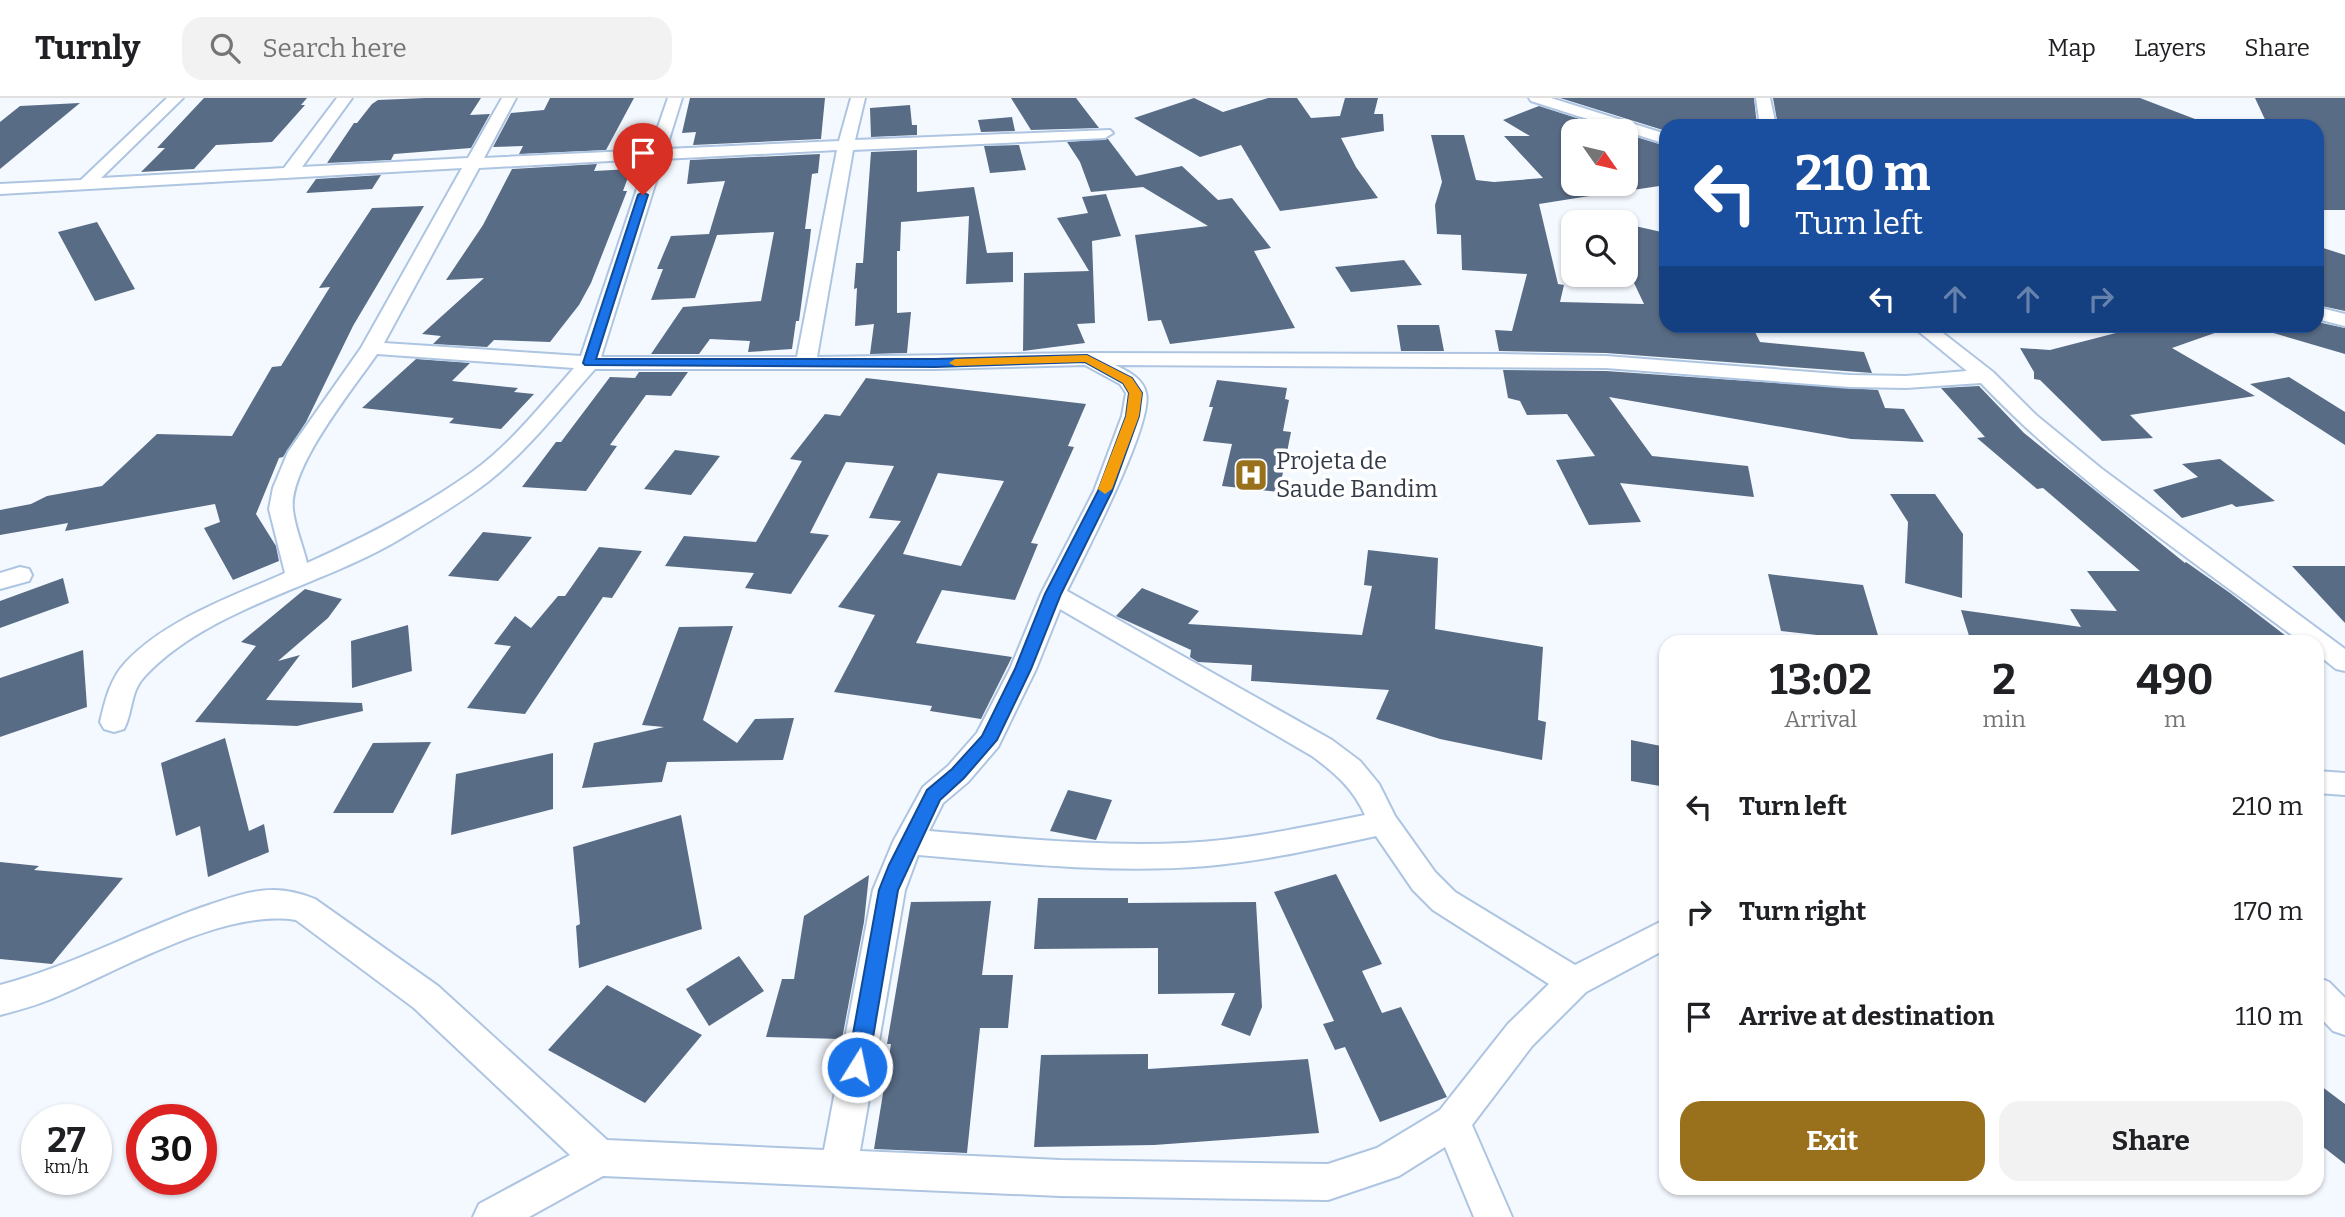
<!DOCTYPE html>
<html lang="en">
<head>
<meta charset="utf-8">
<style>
	:root { --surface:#fff; --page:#f2f2f2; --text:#202124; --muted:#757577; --line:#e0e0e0; --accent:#99701c }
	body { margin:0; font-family:Bitter,serif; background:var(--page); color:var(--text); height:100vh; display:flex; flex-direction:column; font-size:26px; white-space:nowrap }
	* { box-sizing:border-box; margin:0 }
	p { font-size:23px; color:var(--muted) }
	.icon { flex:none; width:38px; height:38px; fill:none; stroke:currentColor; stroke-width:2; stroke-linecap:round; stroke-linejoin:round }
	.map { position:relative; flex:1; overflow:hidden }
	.sheet { position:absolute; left:1659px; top:537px; width:665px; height:560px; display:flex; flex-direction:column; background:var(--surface); border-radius:21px; box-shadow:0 2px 5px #0004 }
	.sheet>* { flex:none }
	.hud { position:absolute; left:1659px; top:21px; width:665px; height:214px; border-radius:21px; box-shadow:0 2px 5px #0004; background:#1a4fa0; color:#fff; overflow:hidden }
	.needle { width:46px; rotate:124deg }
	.buttons { position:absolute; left:1561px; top:21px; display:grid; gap:14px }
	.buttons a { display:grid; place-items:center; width:77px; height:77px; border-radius:14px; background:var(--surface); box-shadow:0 2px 5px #0004; font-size:35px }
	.speed { position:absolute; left:21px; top:1006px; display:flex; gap:14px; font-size:35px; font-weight:700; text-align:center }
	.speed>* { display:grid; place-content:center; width:91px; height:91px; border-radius:50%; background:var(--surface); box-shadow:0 2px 5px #0004; line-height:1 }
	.speed small { font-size:18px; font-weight:400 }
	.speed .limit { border:10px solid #d22; background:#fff; color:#111 }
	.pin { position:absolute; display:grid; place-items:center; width:60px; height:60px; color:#fff; margin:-72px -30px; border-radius:50% 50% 50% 0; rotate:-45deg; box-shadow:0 0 7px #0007 }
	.pin .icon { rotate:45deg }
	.me { position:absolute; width:77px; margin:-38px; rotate:10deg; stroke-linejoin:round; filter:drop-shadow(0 0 5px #0008) }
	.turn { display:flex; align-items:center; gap:24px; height:147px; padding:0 21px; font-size:32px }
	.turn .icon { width:91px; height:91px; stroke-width:2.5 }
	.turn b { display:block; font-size:49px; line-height:60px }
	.lanes { display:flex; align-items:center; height:66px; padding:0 21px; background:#0003; justify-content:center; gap:35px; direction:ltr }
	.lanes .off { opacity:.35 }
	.eta { display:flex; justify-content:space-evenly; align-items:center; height:119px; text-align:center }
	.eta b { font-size:42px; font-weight:700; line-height:49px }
	.primary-button { display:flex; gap:14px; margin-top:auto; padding:14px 21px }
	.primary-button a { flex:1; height:80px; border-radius:21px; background:var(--accent); color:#fff; font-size:28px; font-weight:700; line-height:80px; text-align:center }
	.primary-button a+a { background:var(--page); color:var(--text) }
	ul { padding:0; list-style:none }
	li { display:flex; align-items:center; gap:21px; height:105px; padding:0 21px }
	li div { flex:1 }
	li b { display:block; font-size:26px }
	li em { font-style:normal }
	header { display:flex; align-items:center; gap:42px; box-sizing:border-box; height:98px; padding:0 35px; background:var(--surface); border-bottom:2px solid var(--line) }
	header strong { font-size:33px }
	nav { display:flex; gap:38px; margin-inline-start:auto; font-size:24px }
	.search { width:490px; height:63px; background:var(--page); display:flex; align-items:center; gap:18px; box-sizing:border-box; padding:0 24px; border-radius:21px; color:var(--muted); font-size:26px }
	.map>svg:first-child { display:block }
</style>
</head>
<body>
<header>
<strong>Turnly</strong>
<div class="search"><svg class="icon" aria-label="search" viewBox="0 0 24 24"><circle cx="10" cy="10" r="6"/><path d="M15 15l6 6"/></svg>Search here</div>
<nav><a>Map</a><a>Layers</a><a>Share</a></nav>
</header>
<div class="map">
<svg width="2345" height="1119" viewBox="0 0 2345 1119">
	<rect width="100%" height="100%" fill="#f4f9ff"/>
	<path fill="#596c86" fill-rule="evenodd" d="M204,0H307L301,7H305L272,44L216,47L194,71L141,74L165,50H157Z
		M425,0H481L470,17L490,16L471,50L394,56L391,62L327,65L354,25H357L372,6L378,2Z
		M550,0H634L606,52L519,56L523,48L493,49L511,15L544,12Z
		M690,0H825L821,41L693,47L696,34L682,35Z
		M1011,0H1076L1099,30L1031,32Z
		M1194,0L1223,14L1268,0H1297L1311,20L1340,18L1345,0H1378L1374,16H1383L1384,33L1341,40L1356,69L1378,100L1280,113L1241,47L1200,59L1134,20Z
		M1560,0H1754L1757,28H1666V33Z
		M1773,0H2140L2208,26L1778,28Z
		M2255,0H2345V112H2317V28H2268Z
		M80,5L0,71V24L20,8Z
		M910,7L912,27H917V37L871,39L870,10Z
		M1539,8L1617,33H1573V86H1591L1602,96L1539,106L1558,186L1564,187L1560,204L1644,206L1626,168V126L1666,135V228H1752L1760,244L1864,254L1872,275L1606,255L1499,253L1495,232L1512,233L1527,176L1462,172L1461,137L1437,136L1435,107L1442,84L1431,37H1464L1476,82L1494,84L1543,80L1504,38H1530L1503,22Z
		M1012,19L1015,33L981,34L978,22Z
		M1626,36L1666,48V87L1626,93Z
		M1108,41L1136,78L1182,68L1218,102L1232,100L1271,150L1254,153L1295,230L1170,246L1161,222L1148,223L1135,137L1208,128L1143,89L1091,94L1080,64L1067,44Z
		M1019,47L1026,72L990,75L984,48Z
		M917,52V94L974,89L987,155L1013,154V184L966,186L969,118L901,124L900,153H897V215L911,214L907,255L870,256L874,226L855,228L857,190L854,191L856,165H863L871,54Z
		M820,56L818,75L812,76L805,131H811L809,149L799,223H796L792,251L748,254L750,243L710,241L699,256H651L683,209L761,203L774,134L717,137L695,200L651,202L663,171H657L671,138L709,136L725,83L687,86L690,62Z
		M597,66L594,73L631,71L623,93H627L591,185L579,207L550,244L494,242L487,249L433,246L441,238L422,236L484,180L446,182L483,127L512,71Z
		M381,77L372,91L306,95L316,81Z
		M1106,96L1121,138L1092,143L1095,225L1077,226L1085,245L1023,253L1024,175L1089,173L1057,120L1088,115L1082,99Z
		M424,108L353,228L306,324L283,359L279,360L256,416L276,448L279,463L233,482L204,430L220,424L215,406L65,433L68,425L0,437V412L31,406L47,398L102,388L157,336L232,338L272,269L281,268L330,189L319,190L372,110Z
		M97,124L135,191L95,203L58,134Z
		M2317,148L2345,157V213L2317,207Z
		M1404,162L1422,187L1351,194L1335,169Z
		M2317,224L2345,230V256L2270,234V228H2317Z
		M1397,227H1439L1444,253H1401Z
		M2143,228H2225L2226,231L2172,250L2255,298L2130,317L2153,340L2102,343L2040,282L2034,281V274L2020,250L2050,252Z
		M416,261L470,265L452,283L518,290L514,294L534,296L501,331L449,325L454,320L362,310Z
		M1503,272L1606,273L1878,292L1885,310L1904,311L1924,344L1851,341L1609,299L1652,358L1748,368L1754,399L1620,385L1641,424L1589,427L1556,362L1595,358L1567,316L1527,317L1520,303L1508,300Z
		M639,274H688L671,298L646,297L610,347L617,348L586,393L522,389L556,344H561L610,279L635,280Z
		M2289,279L2345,314V347L2250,286Z
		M866,280L1086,306L1068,348L1074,349L1031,445L1038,446L1015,502L942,492L916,545L1012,559L981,621L930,613L932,608L834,594L875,517L838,509L901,423L869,420L894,368L846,364L810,435L829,437L791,496L745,490L754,475L665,468L684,438L756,444L802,363L790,361L825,316L840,318ZM938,375L1004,383L961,468L903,456Z
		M1217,282L1287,290L1285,301L1289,302L1283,333L1291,334L1279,394L1222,388L1232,346L1203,343L1213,309H1209Z
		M1979,288L2024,335L2185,465L2186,464L2230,495L2294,544H2091L2087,538L2086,544H1971L1961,512L2081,529L2070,511L2117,513L2087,473H2140L2043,390L2037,391L1977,340L1985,339L1941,290Z
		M675,352L720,358L691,397L644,391Z
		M2220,361L2275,403L2236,409L2232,406L2182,420L2153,392L2198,379L2182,366Z
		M1890,396H1935L1963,436L1962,500L1905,485L1908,424Z
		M483,434L532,439L498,483L448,478Z
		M599,449L642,453L612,500L603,499L525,616L467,610L511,548L494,546L515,518L531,530L558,498H565Z
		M1368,452L1438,460L1435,531L1543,549L1538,622L1546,624L1542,662L1440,641L1376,621L1389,592L1251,583L1252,567L1198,564L1190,559L1191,552L1116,518L1142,490L1199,513L1188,526L1362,537L1372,488L1364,487Z
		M2292,468H2345V525Z
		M1768,476L1863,487L1880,544L1781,533Z
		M63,480L69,505L0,530V503Z
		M305,491L342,501L328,520L278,563L300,557L266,602L362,605L363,613L297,628L195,624L256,548L241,544Z
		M408,527L412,573L352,590L351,543Z
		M733,528L703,622L737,645L755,621L794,620L783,662L667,664L662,684L582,690L594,645L664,629L642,627L679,529Z
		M83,552L87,609L0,639V580Z
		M225,640L249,733L264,726L269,754L208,779L200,728L176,738L161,665Z
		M1631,642L1666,649V689L1631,683Z
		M431,644L393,715H333L373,645Z
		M553,655V711L451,737L456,676Z
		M1068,692L1112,702L1096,742L1050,733Z
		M681,717L702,831L579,870L576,828L580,826L573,749Z
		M0,764L39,768L34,772L123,780L52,866L0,861Z
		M1336,776L1382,866L1362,873L1382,915L1401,909L1447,999L1380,1024L1345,949L1335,952L1323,926L1334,923L1274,794Z
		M869,777L864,824L842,941L766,939L782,881H794L804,818Z
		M1038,800H1128V805L1256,804L1262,909L1250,938L1221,927L1235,895L1158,896V850L1034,851Z
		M991,803L982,877H1013L1008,930H980L967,1055L874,1051L891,946H887L911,804Z
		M739,858L764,893L709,928L686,891Z
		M607,887L702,937L645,1005L548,952Z
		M1148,956V971L1308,961L1319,1035L1154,1047L1034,1049L1041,957Z
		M2317,985L2345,1006V1066L2317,1044Z"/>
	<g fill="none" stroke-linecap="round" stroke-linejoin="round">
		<defs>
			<path id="street" d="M167,0H183L101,80L284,70L337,0H352L302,69L468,60L502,0H516L484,60L650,52L668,0H682L666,51L839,43L851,0H865L855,42L1110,32L1113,35L1105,40L853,52L817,259L1087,255L1499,256L1606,258L1850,277L1906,278L1967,273L1912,228H1934L1993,274L2036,317L2102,371L2345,551V573L2336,571L2317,556V544H2301C2192,462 2075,384 1981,285L1906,290L1850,289L1606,270L1115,267C1127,273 1143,280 1146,295C1154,325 1083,460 1067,493L1332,642L1360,663L1379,686L1395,718L1435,774L1455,794L1575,867L1666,821V851L1586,894L1532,948L1472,1027L1512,1119H1474L1445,1049L1399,1078L1328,1102L1060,1098L603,1078L529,1119H473L479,1106L570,1057L414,910L296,822C221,810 116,875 46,903C31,909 15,913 0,917V887C69,869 133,834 200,810C223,802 249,792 273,792C287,792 303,796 315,801L438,888L607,1042L824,1052L873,792L893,744L923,689L948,668L977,635L1010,571L1041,496L1094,393L1122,318L1126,295L1120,286L1085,267L935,271H595C561,309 529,351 489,383C462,404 430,423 400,441C322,488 208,510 145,578C130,593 133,614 124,631L114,634L104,631L100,624C105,603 110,581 125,565C166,521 232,499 285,475L269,411L273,390L288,354L361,250L462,70L0,96V86L81,82ZM837,52L797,259H601L663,61ZM647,61L581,258L384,245L479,70ZM377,256L574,270C542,306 511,346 472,374C420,411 365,439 307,465C303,448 295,430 293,412C288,370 353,291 377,256ZM1060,511L1312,658C1335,675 1353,690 1365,717C1305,729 1246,742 1185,745C1099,749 1014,740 929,733L943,705L968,684L998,649L1036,571ZM1376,738L1413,792L1433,812L1549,886L1508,926L1440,1012L1377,1050L1328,1066L1060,1062L860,1053L905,792L918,757C1014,765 1111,776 1207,768C1264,763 1320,750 1376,738Z
				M1529,0H1551L1666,36V46L1531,3Z
				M1756,0H1770L1776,28H1760Z
				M2317,209L2345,216V228L2317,221Z
				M20,469L29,471L32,477L29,483L0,491V475Z
				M2317,673L2345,675V697L2317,695Z
				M2317,879L2329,884L2345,900V937L2333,933L2317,916Z"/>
		</defs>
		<use href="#street" stroke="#aec5e2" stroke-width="4"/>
		<use href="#street" fill="#fff" fill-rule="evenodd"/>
	</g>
	<path fill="#1a73e8" stroke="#114b97" stroke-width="2" d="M643,94L648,97L596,261H935L1087,257L1132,280L1142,295L1139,318L1112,393L1061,496L1031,571L997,642L964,680L940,702L898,792L868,969L865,976L857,979L850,976L847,969L879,792L889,767L927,692L952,671L982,638L1015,571L1045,496L1098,393L1126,318L1129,295L1123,285L1085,264L935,269L585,267L583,265L638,97Z"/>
	<path fill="#f59e0b" d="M1087,257L1132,280L1142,295L1139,318L1112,391L1105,396L1098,391L1126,318L1129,295L1123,285L1085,264L955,268L949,265L955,261Z"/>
	<defs>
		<symbol id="hospital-square" viewBox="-11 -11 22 22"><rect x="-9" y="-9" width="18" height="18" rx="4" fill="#99701c" stroke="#fff"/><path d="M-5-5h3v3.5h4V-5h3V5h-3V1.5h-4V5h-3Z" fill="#fff"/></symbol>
	</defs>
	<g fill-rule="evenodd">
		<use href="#hospital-square" x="1232" y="358" width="38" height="38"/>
	</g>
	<g text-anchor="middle" stroke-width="7" stroke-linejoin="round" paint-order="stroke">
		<g font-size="24" fill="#333c48" stroke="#fff" text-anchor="start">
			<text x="1276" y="371">Projeta de<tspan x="1276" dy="28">Saude Bandim</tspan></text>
		</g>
	</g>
</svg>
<div class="buttons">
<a><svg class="needle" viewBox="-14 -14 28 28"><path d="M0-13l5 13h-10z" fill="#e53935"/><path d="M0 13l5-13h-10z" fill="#757577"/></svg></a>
<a><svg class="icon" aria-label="search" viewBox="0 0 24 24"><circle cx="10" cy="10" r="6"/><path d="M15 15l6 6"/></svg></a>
</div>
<div class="speed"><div>27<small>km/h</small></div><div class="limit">30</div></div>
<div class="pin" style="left:643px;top:97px;background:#d93025"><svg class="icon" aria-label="arrive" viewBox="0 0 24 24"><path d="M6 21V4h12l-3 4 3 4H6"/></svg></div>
<svg class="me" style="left:857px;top:969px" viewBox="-20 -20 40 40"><circle r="17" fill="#1a73e8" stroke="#fff" stroke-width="3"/><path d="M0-11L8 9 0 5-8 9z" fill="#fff"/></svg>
<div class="hud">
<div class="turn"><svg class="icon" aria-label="left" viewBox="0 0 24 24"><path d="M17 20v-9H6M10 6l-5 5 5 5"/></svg><div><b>210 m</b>Turn left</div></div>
<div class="lanes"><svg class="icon" aria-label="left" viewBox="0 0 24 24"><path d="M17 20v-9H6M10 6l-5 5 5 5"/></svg><svg class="icon off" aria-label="ahead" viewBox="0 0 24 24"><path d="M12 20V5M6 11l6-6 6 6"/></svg><svg class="icon off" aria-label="ahead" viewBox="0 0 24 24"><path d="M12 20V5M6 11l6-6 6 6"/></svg><svg class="icon off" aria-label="right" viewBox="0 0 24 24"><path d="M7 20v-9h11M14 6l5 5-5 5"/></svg></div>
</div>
<section class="sheet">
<div class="eta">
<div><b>13:02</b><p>Arrival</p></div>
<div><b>2</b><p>min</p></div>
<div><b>490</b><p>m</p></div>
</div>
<ul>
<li><svg class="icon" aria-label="left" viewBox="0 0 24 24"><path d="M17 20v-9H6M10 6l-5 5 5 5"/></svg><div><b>Turn left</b></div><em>210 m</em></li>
<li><svg class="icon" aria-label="right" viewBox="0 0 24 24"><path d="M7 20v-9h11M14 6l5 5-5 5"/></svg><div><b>Turn right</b></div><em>170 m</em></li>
<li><svg class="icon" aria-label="arrive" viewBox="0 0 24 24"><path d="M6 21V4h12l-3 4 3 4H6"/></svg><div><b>Arrive at destination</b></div><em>110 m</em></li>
</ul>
<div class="primary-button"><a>Exit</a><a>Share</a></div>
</section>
</div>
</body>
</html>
